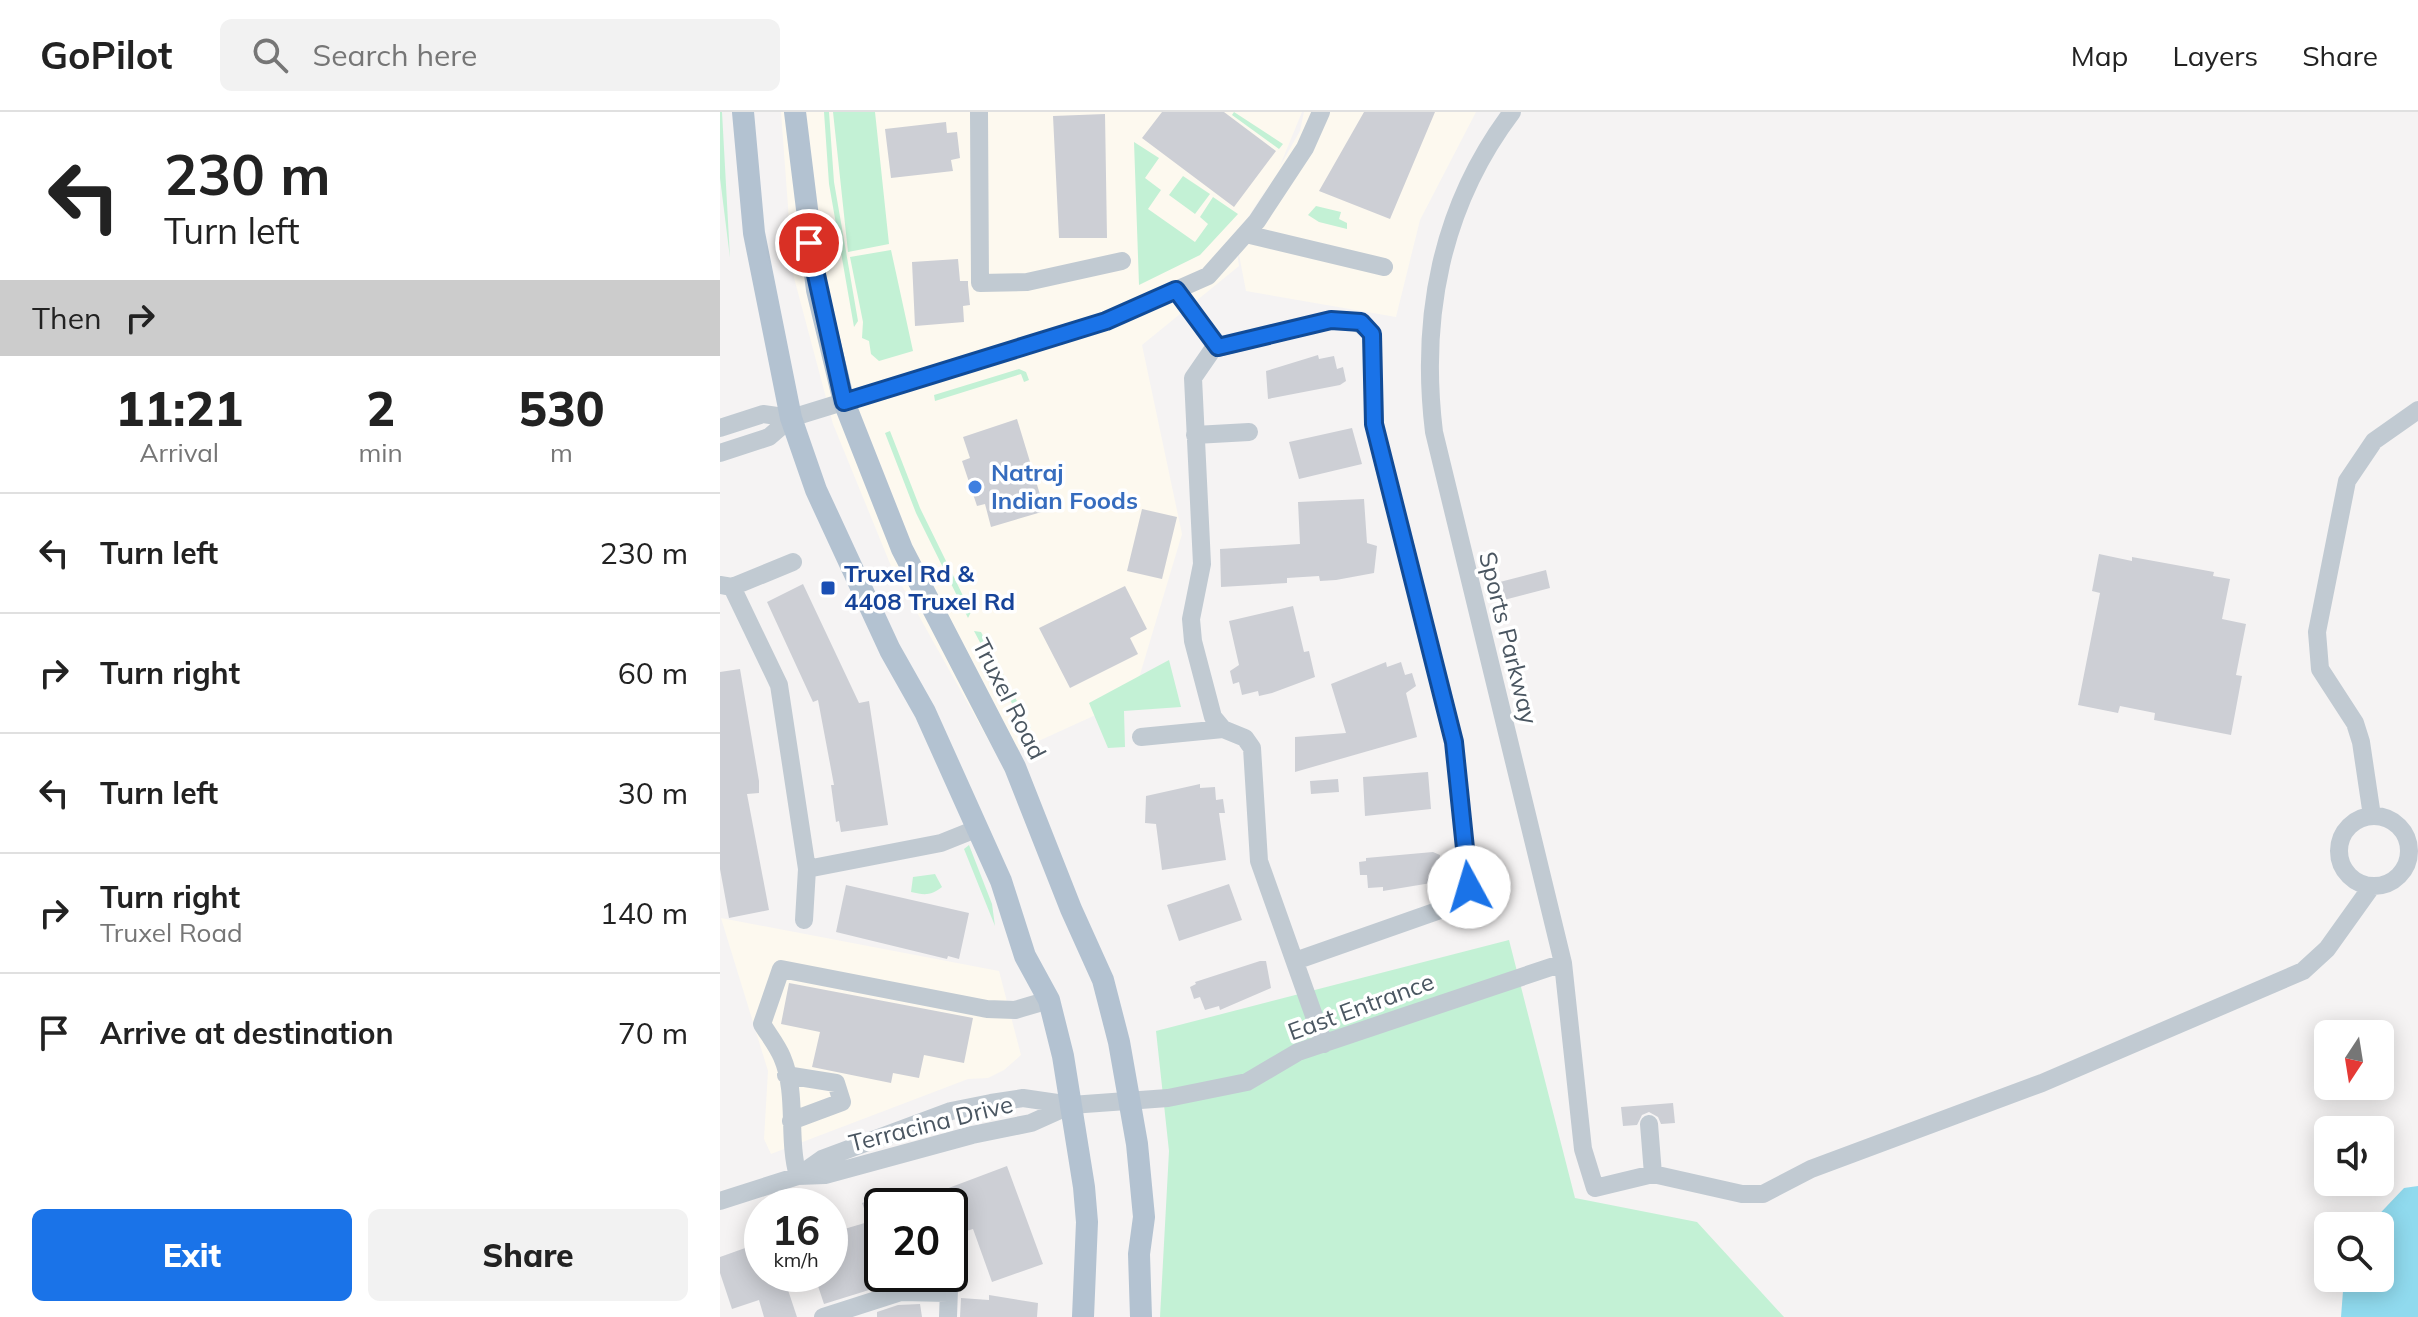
<!DOCTYPE html>
<html lang="en">
<head>
<meta charset="utf-8">
<style>
	:root { --surface:#fff; --page:#f2f2f2; --text:#222; --muted:#767676; --line:#e0e0e0; --accent:#1a73e8 }
	body { margin:0; font-family:Mulish,sans-serif; background:var(--page); color:var(--text); height:100vh; display:flex; flex-direction:column; font-size:30px; white-space:nowrap }
	* { box-sizing:border-box; margin:0 }
	p { font-size:26px; color:var(--muted) }
	.icon { flex:none; width:44px; height:44px; fill:none; stroke:currentColor; stroke-width:2; stroke-linecap:round; stroke-linejoin:round }
	.map { position:relative; flex:1; overflow:hidden }
	.sheet { display:flex; flex-direction:column; background:var(--surface); width:720px }
	.sheet>* { flex:none }
	.hud { background:#fff; color:var(--text); overflow:hidden }
	.needle { width:52px; rotate:192deg }
	.fabs { position:absolute; left:1594px; top:908px; display:grid; gap:16px }
	.fabs a { display:grid; place-items:center; width:80px; height:80px; border-radius:12px; background:var(--surface); box-shadow:0 4px 20px #0003; font-size:40px }
	.speed { position:absolute; left:24px; top:1076px; display:flex; gap:16px; font-size:40px; font-weight:700; text-align:center }
	.speed>* { display:grid; place-content:center; width:104px; height:104px; border-radius:50%; background:var(--surface); box-shadow:0 4px 20px #0003; line-height:1 }
	.speed small { font-size:20px; font-weight:400 }
	.speed .limit { border:4px solid #111; border-radius:12px; background:#fff; color:#111 }
	.pin { position:absolute; display:grid; place-items:center; width:68px; height:68px; color:#fff; margin:-34px; border:4px solid #fff; border-radius:50%; box-shadow:0 2px 8px #0007 }
	.me { position:absolute; width:88px; margin:-44px; rotate:354deg; stroke-linejoin:round; filter:drop-shadow(0 0 6px #0008) }
	.turn { display:flex; align-items:center; gap:28px; height:168px; padding:0 32px; font-size:36px }
	.turn .icon { width:104px; height:104px; stroke-width:2.5 }
	.turn b { display:block; font-size:56px; line-height:68px }
	.then { display:flex; align-items:center; height:76px; padding:0 32px; background:#0003; gap:16px; font-size:30px }
	.eta { display:flex; justify-content:space-evenly; align-items:center; height:136px; text-align:center }
	.eta b { font-size:48px; font-weight:800; line-height:56px }
	.action { display:flex; gap:16px; margin-top:auto; padding:16px 32px }
	.action a { flex:1; height:92px; border-radius:12px; background:var(--accent); color:#fff; font-size:32px; font-weight:800; line-height:92px; text-align:center }
	.action a+a { background:var(--page); color:var(--text) }
	ul { padding:0; list-style:none }
	li { display:flex; align-items:center; gap:24px; height:120px; padding:0 32px; border-top:2px solid var(--line) }
	li div { flex:1 }
	li b { display:block; font-size:30px }
	li em { font-style:normal }
	header { display:flex; align-items:center; gap:48px; box-sizing:border-box; height:112px; padding:0 40px; background:var(--surface); border-bottom:2px solid var(--line) }
	header strong { font-size:38px }
	nav { display:flex; gap:44px; margin-inline-start:auto; font-size:28px }
	.search { width:560px; height:72px; background:var(--page); display:flex; align-items:center; gap:20px; box-sizing:border-box; padding:0 28px; border-radius:12px; color:var(--muted); font-size:30px }
	main { display:flex; flex:1; min-height:0 }
	.map>svg:first-child { display:block }
</style>
</head>
<body>
<header>
<strong>GoPilot</strong>
<div class="search"><svg class="icon" aria-label="search" viewBox="0 0 24 24"><circle cx="10" cy="10" r="6"/><path d="M15 15l6 6"/></svg>Search here</div>
<nav><a>Map</a><a>Layers</a><a>Share</a></nav>
</header>
<main>
<section class="sheet">
<div class="hud">
<div class="turn"><svg class="icon" aria-label="left" viewBox="0 0 24 24"><path d="M17 20v-9H6M10 6l-5 5 5 5"/></svg><div><b>230 m</b>Turn left</div></div>
<div class="then">Then<svg class="icon" aria-label="right" viewBox="0 0 24 24"><path d="M7 20v-9h11M14 6l5 5-5 5"/></svg></div>
</div>
<div class="eta">
<div><b>11:21</b><p>Arrival</p></div>
<div><b>2</b><p>min</p></div>
<div><b>530</b><p>m</p></div>
</div>
<ul>
<li><svg class="icon" aria-label="left" viewBox="0 0 24 24"><path d="M17 20v-9H6M10 6l-5 5 5 5"/></svg><div><b>Turn left</b></div><em>230 m</em></li>
<li><svg class="icon" aria-label="right" viewBox="0 0 24 24"><path d="M7 20v-9h11M14 6l5 5-5 5"/></svg><div><b>Turn right</b></div><em>60 m</em></li>
<li><svg class="icon" aria-label="left" viewBox="0 0 24 24"><path d="M17 20v-9H6M10 6l-5 5 5 5"/></svg><div><b>Turn left</b></div><em>30 m</em></li>
<li><svg class="icon" aria-label="right" viewBox="0 0 24 24"><path d="M7 20v-9h11M14 6l5 5-5 5"/></svg><div><b>Turn right</b><p>Truxel Road</p></div><em>140 m</em></li>
<li><svg class="icon" aria-label="arrive" viewBox="0 0 24 24"><path d="M6 21V4h12l-3 4 3 4H6"/></svg><div><b>Arrive at destination</b></div><em>70 m</em></li>
</ul>
<div class="action"><a>Exit</a><a>Share</a></div>
</section>
<div class="map">
<svg width="1698" height="1205" viewBox="0 0 1698 1205">
	<rect width="100%" height="100%" fill="#f5f3f3"/>
	<path fill="#fdf9ef" d="M61,0H582L559,56L580,19L584,0H756L700,108L676,205L526,179L516,127L551,69L515,126L519,154L422,233L462,422L413,586L279,647L171,454L113,312L73,162Z
		M1,806L279,859L301,943L284,958L268,966L248,967L51,1042L44,1027L48,959Z"/>
	<path fill="#c3f1d5" d="M0,0H2L10,146L0,66Z
		M104,0H109L114,70L138,209L134,215L109,72Z
		M113,0H155L169,132L128,140Z
		M514,0L563,32L559,37L512,3Z
		M414,30L439,46L425,66L441,78L428,97L475,130L488,112L480,105L493,85L518,102L480,143L419,173Z
		M463,64L490,82L475,102L449,83Z
		M596,94L621,100L619,107L627,111V117L599,110L588,103Z
		M171,138L193,239L159,249L151,242L149,229L142,226L143,210L130,145Z
		M299,257L306,260L309,268L304,270L301,262L215,289L214,283Z
		M170,319L200,396L251,500L248,506L196,401L165,321Z
		M254,519L261,520L311,616L306,618Z
		M449,548L461,595L404,599L405,635L388,636L369,591Z
		M249,733L272,792L275,814L244,737Z
		M215,762L222,775C211,784 204,783 191,780L193,765Z
		M789,828L855,1086L977,1110L1064,1205H440L449,1039L436,919Z"/>
	<path fill="#90daee" d="M1698,1074V1205H1621L1624,1166H1660V1114H1648L1684,1076Z"/>
	<path fill="#cdcfd5" d="M442,0H504L556,39L514,95L422,26Z
		M644,0H715L670,107L599,79Z
		M385,2L387,126H339L333,4Z
		M226,10L227,21L237,20L240,46L231,48L233,59L171,66L165,17Z
		M238,147L240,169H248V173L250,193L243,194L244,210L195,214L192,150Z
		M598,243L599,247L614,244L617,257L623,255L626,269L620,273L548,287L546,259Z
		M297,307L325,399L271,415L265,392L257,394L242,349L250,346L243,325Z
		M632,316L642,352L579,367L569,330Z
		M644,387L647,431L657,434L654,461L616,468L600,469L599,464L567,466V471L501,475L500,437L580,432L578,390Z
		M422,397L457,405L442,467L407,459Z
		M1379,442L1412,449V445L1494,460L1493,464L1510,467L1502,507L1526,512L1516,563L1522,564L1511,623L1434,608L1435,601L1400,594L1398,601L1358,593L1380,481L1372,479Z
		M826,458L830,476L780,489L776,471Z
		M83,472L139,591L149,589L168,713L121,720L119,709L116,710L111,673H114L98,588L93,590L47,490Z
		M405,474L427,517L410,526L418,542L350,576L319,516Z
		M573,494L584,540L589,539L595,565L552,581L539,584L538,579L522,583L519,570L513,572L510,559L519,553L509,509Z
		M666,550L667,555L681,550L685,563L692,561L696,574L686,581L697,625L575,660V625L626,621L611,572Z
		M20,557L39,669V681L27,682L49,798L9,806L0,757V560Z
		M708,660L711,697L645,704L643,665Z
		M618,667L619,680L591,682L590,669Z
		M480,672V676L495,675L496,688L503,687L505,701H499L506,748L442,758L436,712L425,711L426,684Z
		M713,740L720,743L717,770L663,779V775L648,776L647,763H640L639,750L646,749V746Z
		M509,772L522,808L459,829L447,793Z
		M126,773L249,801L239,847L228,844L227,847L116,820Z
		M540,849H546L551,876L500,898L499,894L485,898L480,885L474,887L470,875L476,872L475,870Z
		M69,871L253,906L244,951L204,943L199,966L173,961L171,971L92,955L100,920L61,912Z
		M953,991L955,1011L941,1012L938,1005L929,1000L922,1003L917,1013L903,1014L901,995Z
		M287,1054L323,1152L272,1170L253,1117L230,1124V1094H222L218,1080Z
		M162,1084V1098L147,1104L142,1091Z
		M110,1092L121,1118L148,1110L165,1167L147,1172L149,1178L104,1192L96,1168L68,1178L77,1205H44L39,1188L12,1197L0,1161V1145L42,1130V1162H110Z
		M269,1183L318,1191L317,1205H240L241,1186L269,1188Z
		M200,1192L202,1205H157V1200L178,1193Z"/>
	<g fill="none" stroke-linecap="round" stroke-linejoin="round">
		<path stroke="#c1cad2" stroke-width="18" d="M259,0L260,171L307,170L402,149
			M792,0C721,94 700,205 714,320L843,851L863,1037L875,1076L933,1062
			M526,122L664,155
			M456,178L498,235
			M0,316L43,302L71,306L386,209L488,164L537,109L585,36L601,0
			M475,323L529,320
			M0,341L49,325L71,306
			M0,473L12,475L59,573L87,757L84,808
			M12,475L73,450
			M421,625L503,617
			M1652,704L1641,630L1635,611L1600,557L1597,520L1627,369L1654,329L1698,298
			M1619 739a35 35 0 1 1 70 0a35 35 0 1 1-70 0Z
			M87,757L221,731L256,717
			M575,849L740,791L749,775L734,630L654,312L652,222C639,208 629,208 611,208L493,237L473,266L482,452L471,507L473,529L493,605L503,617L525,626L532,636L539,749L604,932
			M66,963L116,971L122,990L71,1009
			M929,1012L933,1062L1022,1082H1043L1091,1057L1322,971L1583,859L1607,837L1652,774
			M78,1064L102,1047L231,999L271,991L303,986L351,993L448,986L527,970L578,940L843,851
			M78,1064C67,1025 78,982 62,945C57,933 48,922 42,912L61,857L267,897L295,898L329,888
			M0,1089L78,1064L105,1063L252,1023L311,1011L351,993
			M162,1115V1116
			M103,1205L181,1180L228,1181
			M228,1205L230,1149"/>
		<path stroke="#b3c2d1" stroke-width="22" d="M23,0L34,121L71,306L96,378L170,538L205,600L281,769L305,844L329,888L343,944L364,1075L367,1110L363,1205
			M75,0L97,178L124,290L182,437L295,655L351,797L383,868L399,930L417,1032L424,1105L419,1142L421,1205"/>
	</g>
	<g fill="none" stroke-linecap="round" stroke-linejoin="round">
		<defs>
			<path id="route" d="M89,131L124,290L386,209L456,178L498,235L611,208L641,210L652,222L654,312L734,630L749,775"/>
		</defs>
		<use href="#route" stroke="#114b97" stroke-width="20"/>
		<use href="#route" stroke="#1a73e8" stroke-width="14"/>
	</g>
	<circle fill="#3f7fe0" stroke="#fff" stroke-width="3" cx="255" cy="375" r="8"/>
	<rect fill="#1a4fb4" stroke="#fff" stroke-width="3" x="100" y="468" width="16" height="16" rx="4"/>
	<g text-anchor="middle" stroke-width="7" stroke-linejoin="round" paint-order="stroke">
		<g font-size="24" font-weight="bold" fill="#366cbe" stroke="#fff" text-anchor="start">
			<text x="271" y="369">Natraj<tspan x="271" dy="28">Indian Foods</tspan></text>
		</g>
		<g font-size="24" font-weight="bold" fill="#164399" stroke="#fff" text-anchor="start">
			<text x="124" y="470">Truxel Rd &amp;<tspan x="124" dy="28">4408 Truxel Rd</tspan></text>
		</g>
		<g font-size="24" fill="#4a5661" stroke="#fff">
			<text transform="translate(788 526) rotate(76)" y="8">Sports Parkway</text>
			<text transform="translate(289 587) rotate(63)" y="8">Truxel Road</text>
			<text transform="translate(641 895) rotate(-20)" y="8">East Entrance</text>
			<text transform="translate(211 1012) rotate(-14)" y="8">Terracina Drive</text>
		</g>
	</g>
</svg>
<div class="fabs">
<a><svg class="needle" viewBox="-14 -14 28 28"><path d="M0-13l5 13h-10z" fill="#e53935"/><path d="M0 13l5-13h-10z" fill="#767676"/></svg></a>
<a><svg class="icon" aria-label="sound" viewBox="0 0 24 24"><path d="M4 9h4l5-4v14l-5-4H4zM17 9q2 3 0 6"/></svg></a>
<a><svg class="icon" aria-label="search" viewBox="0 0 24 24"><circle cx="10" cy="10" r="6"/><path d="M15 15l6 6"/></svg></a>
</div>
<div class="speed"><div>16<small>km/h</small></div><div class="limit">20</div></div>
<div class="pin" style="left:89px;top:131px;background:#d93025"><svg class="icon" aria-label="arrive" viewBox="0 0 24 24"><path d="M6 21V4h12l-3 4 3 4H6"/></svg></div>
<svg class="me" style="left:749px;top:775px" viewBox="-20 -20 40 40"><circle r="19" fill="#fff"/><path d="M0-13L10 11 0 6-10 11z" fill="#1a73e8"/></svg>
</div>
</main>
</body>
</html>
